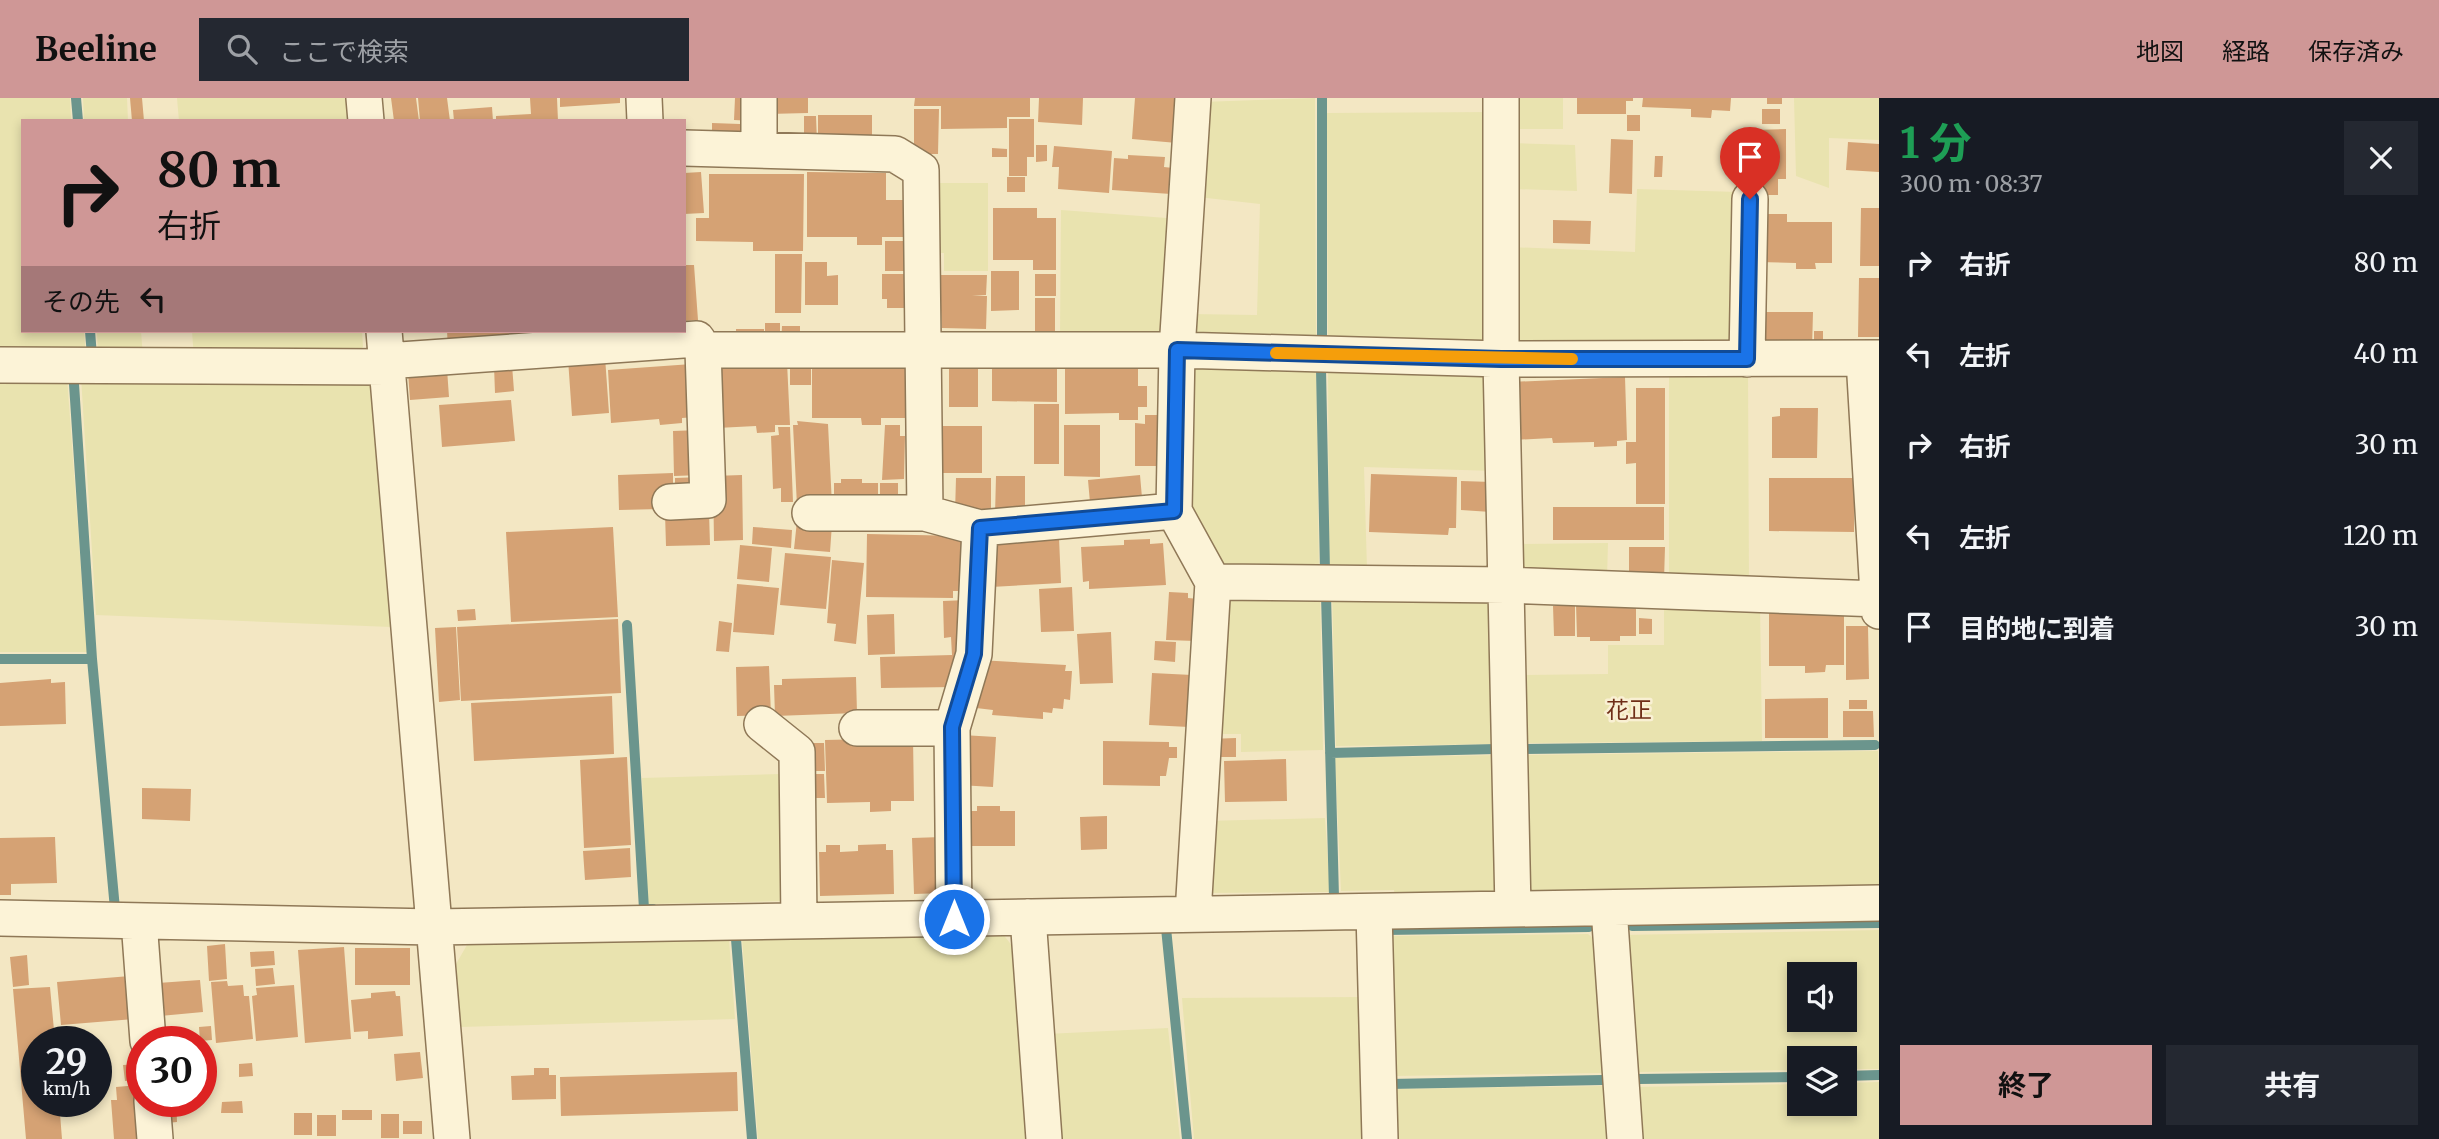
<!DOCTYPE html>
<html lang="ja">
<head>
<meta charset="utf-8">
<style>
	:root { --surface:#171b24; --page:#242831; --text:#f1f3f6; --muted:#9ea1a6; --accent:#cf9796 }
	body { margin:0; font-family:Merriweather,"Noto Sans JP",serif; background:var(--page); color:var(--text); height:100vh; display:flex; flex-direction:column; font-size:26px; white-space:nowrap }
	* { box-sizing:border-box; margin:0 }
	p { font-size:23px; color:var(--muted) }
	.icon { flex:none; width:38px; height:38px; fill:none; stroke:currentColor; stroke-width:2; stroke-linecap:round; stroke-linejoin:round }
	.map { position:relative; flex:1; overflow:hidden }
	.drawer { display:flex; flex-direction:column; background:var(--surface); width:560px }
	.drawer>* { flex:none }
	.banner { position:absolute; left:21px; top:21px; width:665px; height:214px; border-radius:0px; box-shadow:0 4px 10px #0003; background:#cf9796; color:#111; overflow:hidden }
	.buttons { position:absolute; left:1787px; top:864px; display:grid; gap:14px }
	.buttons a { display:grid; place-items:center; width:70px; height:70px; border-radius:0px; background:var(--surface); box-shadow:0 4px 10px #0003; font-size:35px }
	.speed { position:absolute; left:21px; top:928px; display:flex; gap:14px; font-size:35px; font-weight:700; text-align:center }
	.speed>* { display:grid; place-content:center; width:91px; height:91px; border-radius:50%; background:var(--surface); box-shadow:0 4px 10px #0003; line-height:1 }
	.speed small { font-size:18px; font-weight:400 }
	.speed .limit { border:10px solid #d22; background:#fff; color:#111 }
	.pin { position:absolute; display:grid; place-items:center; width:60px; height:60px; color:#fff; margin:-72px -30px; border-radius:50% 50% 50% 0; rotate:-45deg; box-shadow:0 0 7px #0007 }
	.pin .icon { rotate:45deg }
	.me { position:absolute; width:77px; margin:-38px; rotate:0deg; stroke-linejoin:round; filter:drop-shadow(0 0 5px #0008) }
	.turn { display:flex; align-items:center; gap:24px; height:147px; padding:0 21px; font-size:32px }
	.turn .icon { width:91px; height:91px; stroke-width:2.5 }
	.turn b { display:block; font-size:49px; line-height:60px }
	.then { display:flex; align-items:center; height:66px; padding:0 21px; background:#0003; gap:14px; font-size:26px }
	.round { display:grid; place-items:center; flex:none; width:74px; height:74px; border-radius:0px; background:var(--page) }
	.overview { display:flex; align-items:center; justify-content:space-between; height:119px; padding:0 21px }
	h1 { font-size:42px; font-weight:700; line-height:52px; color:#1e9e55 }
	.button { display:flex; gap:14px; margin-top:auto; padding:14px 21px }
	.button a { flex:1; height:80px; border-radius:0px; background:var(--accent); color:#111; font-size:28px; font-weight:700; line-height:80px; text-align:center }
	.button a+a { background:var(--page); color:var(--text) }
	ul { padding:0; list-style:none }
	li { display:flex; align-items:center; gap:21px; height:91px; padding:0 21px }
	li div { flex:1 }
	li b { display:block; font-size:26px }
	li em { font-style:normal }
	header { display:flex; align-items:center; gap:42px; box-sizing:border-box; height:98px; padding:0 35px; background:var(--accent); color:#111 }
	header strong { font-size:33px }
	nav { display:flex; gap:38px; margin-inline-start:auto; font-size:24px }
	.search { width:490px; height:63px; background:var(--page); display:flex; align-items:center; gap:18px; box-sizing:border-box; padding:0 24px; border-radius:0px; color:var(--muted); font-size:26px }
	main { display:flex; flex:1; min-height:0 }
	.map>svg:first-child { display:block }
</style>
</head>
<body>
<header>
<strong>Beeline</strong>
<div class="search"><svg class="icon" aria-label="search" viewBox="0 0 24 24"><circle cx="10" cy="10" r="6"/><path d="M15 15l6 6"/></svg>ここで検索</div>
<nav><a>地図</a><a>経路</a><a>保存済み</a></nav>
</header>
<main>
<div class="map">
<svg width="1879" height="1041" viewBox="0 0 1879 1041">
	<rect width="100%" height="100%" fill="#f3e7c3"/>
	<path fill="#e9e3af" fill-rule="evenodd" d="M0,0H70L71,23H23V233H84L86,259L0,258Z
		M83,0H127L128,23H84Z
		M177,0H347L348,23H179Z
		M1315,0L1316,248L1191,238L1189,216L1257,217L1260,106L1198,99L1202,4Z
		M1510,0H1563V31H1510Z
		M1794,0H1879V42L1829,40V90L1796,78Z
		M1495,14L1496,251L1328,246L1327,15Z
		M1511,45L1575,47L1577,93L1512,91Z
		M927,85H988V173H944V155H926Z
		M1637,91L1738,94L1732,252H1508L1509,149L1635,154Z
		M1061,112L1180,121L1164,239L1060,241Z
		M97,233H141L143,259H98Z
		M192,233H362L363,249L350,261L194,260Z
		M1184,260L1316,263L1319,475H1227L1180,398Z
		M1328,265L1478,270L1491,279L1495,373L1364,369L1367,471L1329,470Z
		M1669,271L1748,272L1749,486L1669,483Z
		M0,278L67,279L87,554H0Z
		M370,278L391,529L96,517L81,279Z
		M1608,445L1607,480L1515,475L1514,446Z
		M1320,492L1323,652L1241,654V636H1209L1218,501Z
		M1332,493L1500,498L1502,646L1336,648Z
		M1664,502L1760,506L1762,643L1519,645V577L1608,576V547H1664Z
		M1878,653L1879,790L1523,794L1519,657Z
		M1502,657L1496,800L1395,804L1394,792L1341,793L1335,660Z
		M781,676L783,803L648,806L642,680Z
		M1325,720L1330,794L1201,795L1206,723Z
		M1879,832V971H1845L1844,961H1799V972L1634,974L1623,837ZM1799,877H1844V922H1799Z
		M1002,835L1013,849L1026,1041H758L742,840Z
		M1588,836L1595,842L1604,975L1394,978L1390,838Z
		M729,841L735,921L461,929L456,866L467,847Z
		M1367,899L1371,1041H1194L1182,900Z
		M1168,930L1180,1041H1056L1047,936Z
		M1879,984V1041H1638L1635,989L1799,986V1006H1844L1845,985Z
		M1605,988L1609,1041H1396L1394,991Z"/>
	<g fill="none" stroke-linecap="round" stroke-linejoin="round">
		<path stroke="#6b958d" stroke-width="10" d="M76,0L78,23
			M1322,0V242
			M90,233L92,258
			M1321,271L1325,474H1332
			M74,286L92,561
			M1326,497L1334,799
			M627,527L644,811H653
			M0,561H92L115,811
			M1524,651L1875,647
			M1330,655L1496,651
			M1632,828L1879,825
			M1166,830L1187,1041
			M1385,838V832L1589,829
			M736,841L752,1041
			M1844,978L1879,977
			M1638,981L1799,979
			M1389,986L1603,982"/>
	</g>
	<path fill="#d5a274" d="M130,0H142L144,23H132Z
		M391,0H416L419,23H394Z
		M418,0H447L450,23H420Z
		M530,0H557L558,23H496V18L531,16Z
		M560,0H620V5L560,9Z
		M735,0H753V23L734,22Z
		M769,0H808V15L768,16Z
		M915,0H1030V19H1007V30L941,31V8H914Z
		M1039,0H1083L1082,27L1038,24Z
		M1135,0H1181L1177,45L1132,41Z
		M1577,0H1633V3H1626V16H1577Z
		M1643,0H1731L1730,13L1712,12L1711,20L1691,19V11L1642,9Z
		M1767,0H1782V6H1767Z
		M492,9L493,23H454L453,12Z
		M914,11H939L938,56H914Z
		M1762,11H1780V26H1762Z
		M818,17H872V48L818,47Z
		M1627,17H1640V33H1627Z
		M804,18H816L817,44H804Z
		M1009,21H1034V59H1027V78H1009Z
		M712,25L740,26V45H712Z
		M1786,31V81H1778V97H1753L1752,32Z
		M1611,41L1633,42L1632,96L1609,95Z
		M1848,44L1879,46V74L1846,72Z
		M1036,47H1047V63L1036,64Z
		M1054,48L1112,53L1109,95L1058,91L1059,69H1052Z
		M992,50L1007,51V59H992Z
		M1128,57L1165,59L1164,69L1173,70L1171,96L1112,92L1114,60L1128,61Z
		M1655,58H1663L1662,79H1654Z
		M701,74L704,115L684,116V75Z
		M807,74L886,75V102H911V139H882V147H857V139H807Z
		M709,76H804L803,153H753V144L696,143V120H709Z
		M1007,79H1025V94H1007Z
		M993,110H1037V120H1056V172H1033V162H993Z
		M1861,110H1879V168H1860Z
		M1759,116H1787V124H1832V165H1815L1816,171H1796V165L1758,164Z
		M1553,122L1591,123L1590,146L1553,145Z
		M885,143H912L911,173H885Z
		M775,156H802L801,215H775Z
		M805,164H827V178L838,177V207H805Z
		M684,167H694L698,222L684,223Z
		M991,173H1019V212L991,213Z
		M882,176H912L911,210H887V201H882Z
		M1035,176H1056V198H1035Z
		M939,177H987L986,197L972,198H987L986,231L942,230Z
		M1859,180H1879V239H1858Z
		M1035,200H1055V237H1035Z
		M1758,214H1813L1812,251H1757Z
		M765,225H780V243H765Z
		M782,228H800V247H781Z
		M736,231H764V249L736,248Z
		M447,233H517V246L448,251Z
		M1814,233H1823V249H1814Z
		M605,259L609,315L572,318L568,261Z
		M992,259H1057V304L992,303Z
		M1065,259H1138V288H1147V309H1138V322H1119V315L1065,316Z
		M790,262H811V287H790Z
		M812,262H905V320H881V327H862L861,320H812Z
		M787,264L790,327H775V334L757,335L756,328L717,330L715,268Z
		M692,266L696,319L682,320V325L660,327L659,321L611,325L608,272Z
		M512,267L514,293L495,295L494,268Z
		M949,270H978V309H949Z
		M447,271L449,299L410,302L408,274Z
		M1625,279L1627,342L1617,343V348L1594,349V344L1553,345L1552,340L1512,342L1510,284Z
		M1636,290H1665V406H1636V365L1626,366V344H1636Z
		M511,302L515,343L442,349L439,307Z
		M1034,306H1059V366H1034Z
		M1780,310H1818L1817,360H1772V319L1780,318Z
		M1145,317H1167V368H1135V325L1145,326Z
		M797,323L828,326L832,407L797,408L793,327H798Z
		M885,327H900V338H905L904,381L882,382Z
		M1064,327H1100V379L1064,378Z
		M932,328H982V375H932Z
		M778,329H790L793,404H781V390L773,391L771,338L779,337Z
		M700,332L702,377L674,378L673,333Z
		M673,375V399L660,411L619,412L618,377Z
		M1371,376L1457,379L1456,430H1449L1448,437L1369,434Z
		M742,377L743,442L714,443L713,378Z
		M1140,377L1143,411L1091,416L1088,382Z
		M996,378H1025V419L995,418Z
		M702,379L675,400V380Z
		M956,380H991V422L955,415Z
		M1769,380H1855L1854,434L1769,433Z
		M841,381H862V385H878V412H834V385H841Z
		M1461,383L1492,384L1491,414L1461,412Z
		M880,385H898V402H880Z
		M1553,409H1664V442H1553Z
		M709,414L710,447L666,448L665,415Z
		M797,423L832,426L830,454L794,451Z
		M613,429L618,519L511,524L506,434Z
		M753,429L792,432L791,450L752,446Z
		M867,436L962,438L960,493H953V500L866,499Z
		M1059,440L1061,485L991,489L989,444Z
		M1150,441V446L1163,445L1166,487L1089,491V483L1083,484L1081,449L1124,447V442Z
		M740,447L772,450L769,484L737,481Z
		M1629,449H1665L1664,482H1629Z
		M785,455L831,459L826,511L780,507Z
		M832,462L864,465L856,546L834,543L836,526L827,525Z
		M737,486L779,490L774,537L733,534Z
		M1072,489L1074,533L1041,534L1039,491Z
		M1169,494L1188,495V500L1199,501L1196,543L1166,542Z
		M968,502L969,555L954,556L955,589L881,590L880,559L952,557L951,539L944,540L943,503Z
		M1636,505V538H1620V543H1590V539H1577L1576,506Z
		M1575,507V538H1554L1553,508Z
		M475,511L476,522L458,523L457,512Z
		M1844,512V567H1826L1825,574L1805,575V568H1769V513Z
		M894,516L895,556L868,557L867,517Z
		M1639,520L1652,521V536H1639Z
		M618,521L621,595L461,603L457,529Z
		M719,523L732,525L729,554L716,553Z
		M1846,528H1868L1869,581L1846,582Z
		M456,529L460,602L439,604L435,530Z
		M1111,534L1113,585L1080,586L1077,536Z
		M1155,543L1176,544L1175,564L1154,562Z
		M979,562L1066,567L1065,573H1072L1070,602L1064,601L1063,611L1053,610L1052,615L1043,614V621L992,617L993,612L976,610Z
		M769,568L771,617L737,618L736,569Z
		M1152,575L1192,577L1189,629L1149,627Z
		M856,579L857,615L775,618L774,587H782V581Z
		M51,581V585L65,584L66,626L0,628V585Z
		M612,598L614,656L474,663L471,605Z
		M1828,600V640H1765V601Z
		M1849,602H1867V611H1849Z
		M1843,613H1873L1874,639H1843Z
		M962,637L996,639L993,689L959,687Z
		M913,640L914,703H891V713L870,714V704L827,705L825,642Z
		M1236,640V659H1209V641Z
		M1103,643L1169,644V649H1177V660H1169L1166,678H1160V688L1103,687Z
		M811,645H824L825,673H812Z
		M627,659L631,747L584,750L580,662Z
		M1286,661L1287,703L1225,704L1224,663Z
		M812,676H824L825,700H813Z
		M142,690L191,691L190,723L142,721Z
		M977,708H1000V713H1015V748H962L961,713H977Z
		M1107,718V751L1081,752L1080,719Z
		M55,739L57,785L11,786V797H0V740Z
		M942,739L944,795L914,796L912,740Z
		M886,746V752H893L894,796L820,798L819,754H826V747H840V754L858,753V747Z
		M630,750L631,779L585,782L583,753Z
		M225,846L227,881L209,883L207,848Z
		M344,849L351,941L305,945L298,852Z
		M355,850H410V887H355Z
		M274,853L275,867L251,869L250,854Z
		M27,857L29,887L13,889L10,859Z
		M273,870L275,886L256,888L255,871Z
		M130,878L134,921L61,927L57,884Z
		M200,882L203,914L160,918L158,885Z
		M227,883L228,888L243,887L244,898H249L253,941L216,945L211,884Z
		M294,887L298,939L256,943L252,898L257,897L256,890Z
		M50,889L55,943H37V1003H59L62,1041H26L13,891Z
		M395,893L396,898H400L403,938L368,941V933L354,934L351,902L371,900V895Z
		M211,928L212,942L200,943L199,929Z
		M420,954L423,980L396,983L394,956Z
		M252,965L253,978L239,979V966Z
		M141,966L142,981L125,983L123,967Z
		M534,970H549V977H556V1001L512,1002L511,978L534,977Z
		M737,974L738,1013L561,1018L560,979Z
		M139,987L143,1041H114L111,1002H117L116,989Z
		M176,1003L177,1024L166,1025L164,1004Z
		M242,1003L243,1015H221L222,1004Z
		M342,1012H372V1022H342Z
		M294,1015H312V1037H294Z
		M381,1016H399V1040H381Z
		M317,1017H336V1038H317Z
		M403,1023H422V1036H403Z"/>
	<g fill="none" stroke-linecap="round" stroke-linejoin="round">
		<defs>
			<path id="minor" d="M364,0L366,23
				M644,0L645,23
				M1501,0V261L1513,811
				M684,50L895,56L921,72L925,415L980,430L1174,413
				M759,52V0
				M384,233L452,1041
				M1747,261L1750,101
				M1864,261L1879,513
				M386,263L697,241L703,252H1177L1501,261L1879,260
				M0,267L387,269
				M670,404L708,402L703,252
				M810,415H925
				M1213,484L1506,487L1879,501
				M762,626L797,654L799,823
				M857,630H952
				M1609,810L1625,1041
				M1374,814L1380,1041
				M1193,816L1213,484L1174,413L1177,252L1193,0
				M1028,819L1044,1041
				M0,820L433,829L1879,805
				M954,821L952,630L974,556L980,430
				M139,823L148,943
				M152,1003L155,1041"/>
		</defs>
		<use href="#minor" stroke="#8f7857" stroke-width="38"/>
		<use href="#minor" stroke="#fcf3d7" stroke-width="35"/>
	</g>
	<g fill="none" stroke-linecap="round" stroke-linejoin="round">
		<defs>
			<path id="route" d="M954,821L952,629L974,556L980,430L1174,413L1177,252L1501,261H1747L1750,101"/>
		</defs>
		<use href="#route" stroke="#114b97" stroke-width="18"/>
		<use href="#route" stroke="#1a73e8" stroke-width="12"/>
		<path stroke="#f59e0b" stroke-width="12" d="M1276,255L1572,261"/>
	</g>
	<g text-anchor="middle" stroke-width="5" stroke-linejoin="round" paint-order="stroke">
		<g font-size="23" fill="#6f2e17" stroke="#f9f0d3">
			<text x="1629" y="620">花正</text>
		</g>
	</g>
</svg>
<div class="buttons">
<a><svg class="icon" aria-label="sound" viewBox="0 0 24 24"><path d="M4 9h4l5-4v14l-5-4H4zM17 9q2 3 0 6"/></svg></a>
<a><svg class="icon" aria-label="layers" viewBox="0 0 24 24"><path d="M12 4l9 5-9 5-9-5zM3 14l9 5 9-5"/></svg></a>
</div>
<div class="speed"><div>29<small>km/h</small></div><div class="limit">30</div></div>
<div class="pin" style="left:1750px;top:101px;background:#d93025"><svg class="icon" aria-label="arrive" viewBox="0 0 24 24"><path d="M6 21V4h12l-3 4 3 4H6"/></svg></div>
<svg class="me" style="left:954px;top:821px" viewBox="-20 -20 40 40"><circle r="17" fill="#1a73e8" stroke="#fff" stroke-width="3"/><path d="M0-11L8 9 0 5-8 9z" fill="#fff"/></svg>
<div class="banner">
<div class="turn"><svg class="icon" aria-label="right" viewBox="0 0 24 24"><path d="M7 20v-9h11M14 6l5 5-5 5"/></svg><div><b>80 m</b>右折</div></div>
<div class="then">その先<svg class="icon" aria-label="left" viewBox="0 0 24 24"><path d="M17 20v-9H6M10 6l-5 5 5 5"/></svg></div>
</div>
</div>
<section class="drawer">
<div class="overview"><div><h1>1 分</h1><p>300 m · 08:37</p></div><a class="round"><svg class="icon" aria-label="close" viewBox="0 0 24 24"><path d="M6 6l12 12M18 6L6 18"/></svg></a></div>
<ul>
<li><svg class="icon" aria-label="right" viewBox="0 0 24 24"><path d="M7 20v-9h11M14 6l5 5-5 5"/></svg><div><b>右折</b></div><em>80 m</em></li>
<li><svg class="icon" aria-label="left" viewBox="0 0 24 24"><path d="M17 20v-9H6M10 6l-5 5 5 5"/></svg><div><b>左折</b></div><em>40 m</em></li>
<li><svg class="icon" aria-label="right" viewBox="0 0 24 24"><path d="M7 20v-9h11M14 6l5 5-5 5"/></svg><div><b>右折</b></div><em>30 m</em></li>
<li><svg class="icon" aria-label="left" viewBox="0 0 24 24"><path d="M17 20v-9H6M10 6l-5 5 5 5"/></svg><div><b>左折</b></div><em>120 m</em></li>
<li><svg class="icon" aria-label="arrive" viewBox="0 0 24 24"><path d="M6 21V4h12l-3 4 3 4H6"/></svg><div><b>目的地に到着</b></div><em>30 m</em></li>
</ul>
<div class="button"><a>終了</a><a>共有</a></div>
</section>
</main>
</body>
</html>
